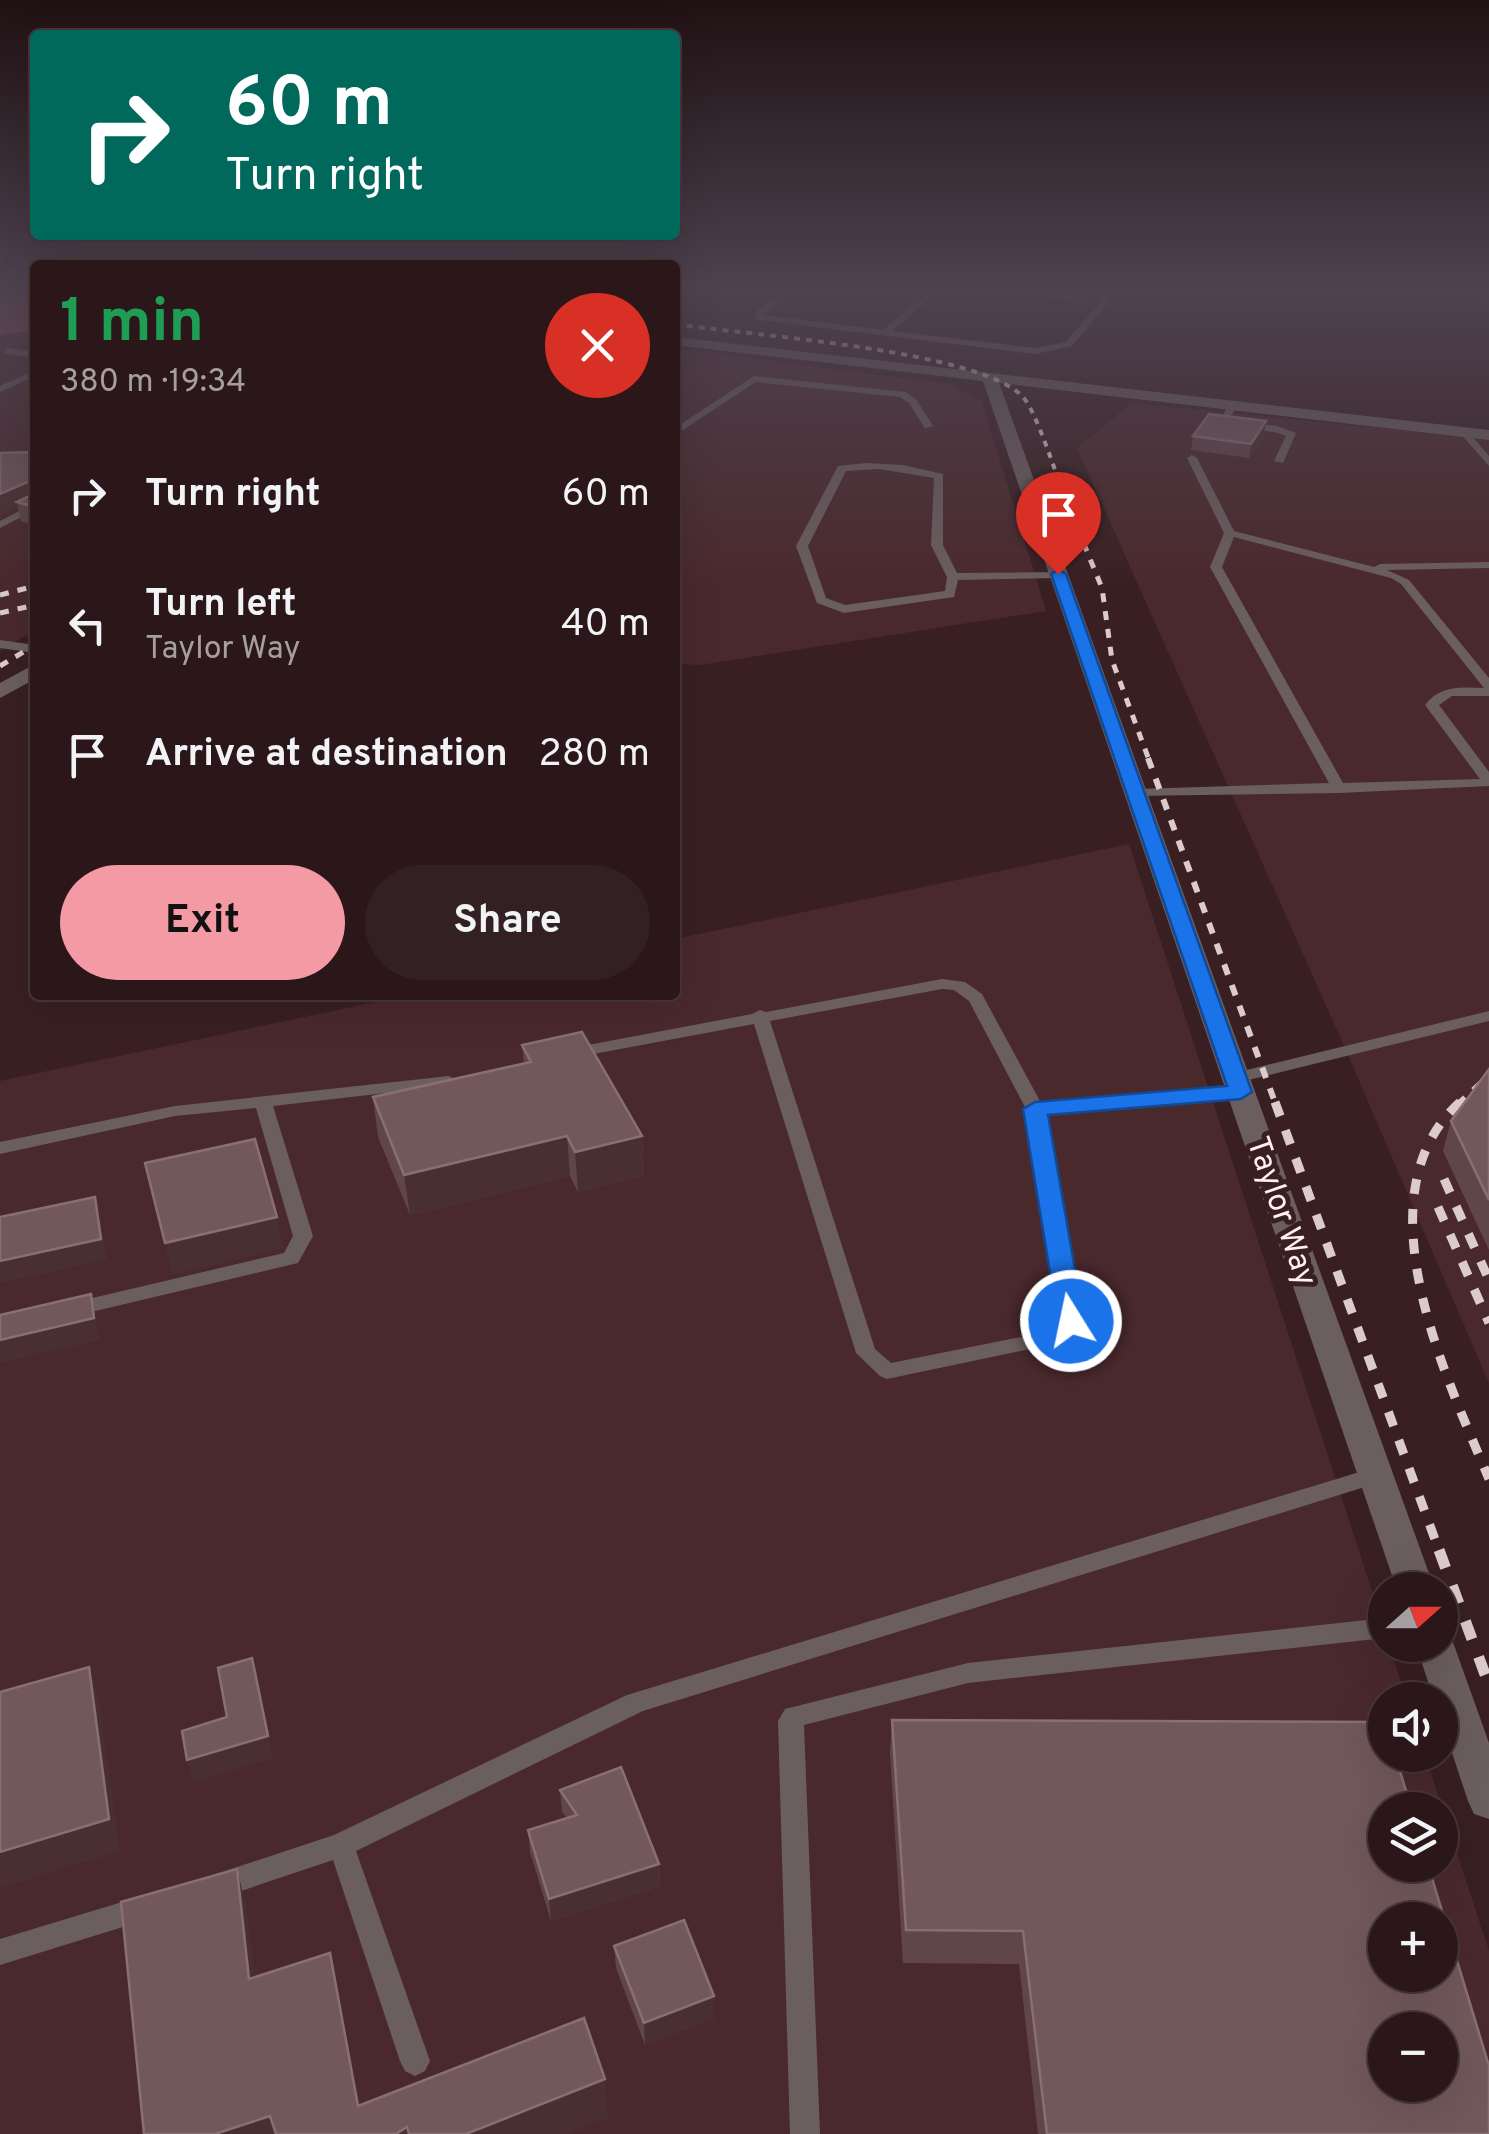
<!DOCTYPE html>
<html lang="en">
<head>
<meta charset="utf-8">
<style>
	:root { --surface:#2b171a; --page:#332023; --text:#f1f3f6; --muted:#a69fa2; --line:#473639; --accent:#f49aa5 }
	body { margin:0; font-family:Overpass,sans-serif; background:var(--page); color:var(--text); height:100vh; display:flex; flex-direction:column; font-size:38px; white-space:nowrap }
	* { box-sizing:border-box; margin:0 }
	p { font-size:32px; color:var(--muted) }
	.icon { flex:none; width:55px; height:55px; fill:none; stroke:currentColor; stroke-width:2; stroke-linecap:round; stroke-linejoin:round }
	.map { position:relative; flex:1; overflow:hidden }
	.details { position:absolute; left:30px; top:260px; width:650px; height:740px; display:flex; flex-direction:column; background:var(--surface); border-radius:10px; box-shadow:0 10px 40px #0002,0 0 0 2px var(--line) }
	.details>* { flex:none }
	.guide { position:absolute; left:30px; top:30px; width:650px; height:210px; border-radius:10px; box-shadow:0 10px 40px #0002,0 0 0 2px var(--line); background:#00695c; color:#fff; overflow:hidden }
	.needle { width:65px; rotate:69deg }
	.controls { position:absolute; left:1368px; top:1572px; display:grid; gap:20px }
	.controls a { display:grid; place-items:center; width:90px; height:90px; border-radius:50%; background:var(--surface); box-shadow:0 10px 40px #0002,0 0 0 2px var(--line); font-size:50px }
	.pin { position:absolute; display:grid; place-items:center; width:85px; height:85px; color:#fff; margin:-102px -42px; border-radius:50% 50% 50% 0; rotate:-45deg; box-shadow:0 0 10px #0007 }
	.pin .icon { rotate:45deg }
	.me { position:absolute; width:110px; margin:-55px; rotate:350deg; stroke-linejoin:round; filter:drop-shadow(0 0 8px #0008) }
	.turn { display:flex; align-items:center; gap:35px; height:210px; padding:0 30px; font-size:45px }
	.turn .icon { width:130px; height:130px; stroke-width:2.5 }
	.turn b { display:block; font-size:70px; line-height:85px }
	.round { display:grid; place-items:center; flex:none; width:105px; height:105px; border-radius:52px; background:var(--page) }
	.overview { display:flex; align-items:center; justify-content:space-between; height:170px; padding:0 30px }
	h1 { font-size:60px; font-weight:700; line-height:75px; color:#1e9e55 }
	.primary-button { display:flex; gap:20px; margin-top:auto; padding:20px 30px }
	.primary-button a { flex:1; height:115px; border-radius:60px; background:var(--accent); color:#111; font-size:40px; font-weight:700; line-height:115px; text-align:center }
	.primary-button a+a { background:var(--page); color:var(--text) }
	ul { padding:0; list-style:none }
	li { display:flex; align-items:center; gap:30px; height:130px; padding:0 30px }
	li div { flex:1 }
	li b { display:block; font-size:38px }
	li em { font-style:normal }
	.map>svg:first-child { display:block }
</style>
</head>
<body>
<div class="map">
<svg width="1489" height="2134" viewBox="0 0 1489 2134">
	<rect width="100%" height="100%" fill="#391f22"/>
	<path fill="#4a292d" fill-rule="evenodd" d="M35,330V630L0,651V336Z
		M675,348L947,384L982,402L1046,611L700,665L675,664Z
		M1132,403L1489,439V1383L1341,1039L1077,448Z
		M1129,844L1385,1631V1645H1389L1407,1700H1385V1755H1425L1489,1951V2134H0V1081L409,995H675V939ZM1385,1810H1440V1865H1385ZM1385,1920H1440V1975H1385ZM1385,2030H1440V2085H1385Z"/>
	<path fill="#9e4a57" d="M0,290H35V330L0,336Z"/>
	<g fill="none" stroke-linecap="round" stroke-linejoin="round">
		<path stroke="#958082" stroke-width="2.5" stroke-dasharray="4 4" stroke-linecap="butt" d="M1481,301H1489"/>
		<path fill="#6b5e5f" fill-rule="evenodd" d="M712,290L785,293L788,297L764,315L883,330L931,290H940L892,331L1035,348L1066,342L1110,290H1119L1072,346L1035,354L759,320L755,317L757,310L776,297Z
			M7,348L35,352V358L4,353Z
			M35,370V376L0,392V386Z
			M754,376L906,392L916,399L933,426L925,428L909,403L900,397L756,382L675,435V428Z
			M1233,401L1238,404L1228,421L1277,426L1296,433L1283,463L1274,461L1286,436L1275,432L1219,425L1228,404Z
			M1460,429H1466L1489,456V466L1460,433Z
			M1192,455L1197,458L1234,531L1374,567L1380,564L1489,562V568L1387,570L1409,580L1489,678V696H1452L1439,705L1489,772V786L1339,793L1131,796V790L1136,789L1329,783L1210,567L1224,533L1187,458ZM1234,537L1391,578L1401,584L1484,688C1461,687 1440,685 1425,705L1480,779L1343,783L1222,567Z
			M867,463L903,465L943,474V545L957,573L1059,572L1065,575L1059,578L958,580L954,597L844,613L817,603L796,546L838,466ZM879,469L934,478L931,545L947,577L945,591L845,605L826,598L808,546L846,471Z
			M35,503V510L0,528V521Z
			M0,640L35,645V653L0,648Z
			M942,979L965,982L982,994L1041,1103L1241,1087L1250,1092L1241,1097L1045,1114L1081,1321L1059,1343L887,1379L880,1376L856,1353L754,1024L572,1058L563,1053L572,1048L752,1014L760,1010L766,1012ZM942,989L954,990L969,1001L1026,1109L1060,1319L1046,1332L891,1363L875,1349L770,1021Z
			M1489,1011V1021L1236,1083L1227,1078L1230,1074Z
			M449,1076L458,1081L455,1085L273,1106L313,1236L298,1263L74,1316L67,1314L64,1309L67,1304L284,1253L293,1236L256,1108L175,1116L0,1154V1142L175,1106Z
			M1376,1467L1384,1469L1387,1475L1384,1481L643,1711L356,1851L430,2061L425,2071L415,2076L405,2071L400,2061L333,1860L220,1898L210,1894L206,1885L210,1876L334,1835L627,1695Z
			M1385,1618V1638L968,1683L804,1725L820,2134H790L778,1721L785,1709L968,1663Z
			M142,1896L152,1900L156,1909L152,1918L0,1965V1939Z"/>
		<path fill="#6b5e5f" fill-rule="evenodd" d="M675,337L1489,430V440L999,383L1435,1590H1397L983,381L675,345Z
			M35,664V679L0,698V683Z
			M1440,1631L1449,1634L1454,1645L1489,1743V1819L1474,1814L1468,1801L1440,1717V1700H1434L1416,1645H1440Z"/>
		<path stroke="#dccbcc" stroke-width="4" stroke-dasharray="6 6" stroke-linecap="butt" d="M675,324C746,335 980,350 1023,397C1036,411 1056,474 1064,495"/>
		<path stroke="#dccbcc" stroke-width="5" stroke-dasharray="9 9" stroke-linecap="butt" d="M1063,493L1102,588L1112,660L1149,760
			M0,595L35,586
			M0,613L35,605
			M0,666L35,645"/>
		<path stroke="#dccbcc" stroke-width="6" stroke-dasharray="11 11" stroke-linecap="butt" d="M1148,758L1276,1105
			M1457,1105L1489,1076"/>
		<path stroke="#dccbcc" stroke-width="9" stroke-dasharray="15 15" stroke-linecap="butt" d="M1275,1102L1440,1553
			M1460,1102C1358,1195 1446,1376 1489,1479
			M1444,1179L1489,1280
			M1438,1207L1489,1323"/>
		<path stroke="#dccbcc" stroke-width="11" stroke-dasharray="19 19" stroke-linecap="butt" d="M1439,1550L1489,1685"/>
	</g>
	<path fill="#614649" d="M988,290H1096L1084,303Z
		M1266,421L1264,435L1249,458L1191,450L1193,436Z
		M35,457V525L21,521L18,507L0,514Z
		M522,1045L642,1136L644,1176L578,1192L570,1176L410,1215L378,1137L373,1097L524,1064Z
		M1489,1069V1250L1443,1151L1451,1121Z
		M892,1720L1489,2134H1038L1019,1964L903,1963L890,1753Z
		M560,1790L659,1864L660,1886L551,1921L530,1852L528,1830L567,1818L562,1812Z
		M614,1946L714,2018L645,2045L616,1968Z"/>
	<path fill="#4a2f32" d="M1085,290H1096L1084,303Z
		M1266,421L1264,435L1249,458L1251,444Z
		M32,480L35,496L17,502L18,507L0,514V494Z
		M567,1136L570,1176L410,1215L404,1175Z
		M642,1136L644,1176L578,1192L575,1152Z
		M95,1197L100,1218L107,1260L0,1283V1261Z
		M277,1217L283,1248L172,1275L165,1243Z
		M91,1294L100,1340L0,1363V1340Z
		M252,1658L273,1758L193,1783L187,1760L268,1736Z
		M89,1667L99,1699L120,1851L0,1888V1852Z
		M659,1864L660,1886L551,1921L549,1899Z
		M237,1869L247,1909L260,2019L249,1979Z
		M330,1953L339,1994L365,2134L358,2106Z
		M714,1996V2018L645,2045L644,2023Z
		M605,2079L608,2118L569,2134H466Z
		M270,2116L275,2134H215Z
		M407,2127L408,2134H396Z"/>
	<path fill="#72585b" stroke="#887072" stroke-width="2.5" fill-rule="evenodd" d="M1209,414L1266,421L1251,444L1193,436Z
		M33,452L35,457V507L17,502L33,494L32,480L0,494V453Z
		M582,1032L642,1136L575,1152L567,1136L404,1175L373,1097L531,1062L522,1045Z
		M1489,1069V1200L1451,1121Z
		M255,1139L277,1217L165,1243L145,1163Z
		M95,1197L101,1239L0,1261V1217Z
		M91,1294L94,1318L0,1340V1315Z
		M252,1658L268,1736L187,1760L182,1731L227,1717L218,1668Z
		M89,1667L109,1819L0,1852V1692Z
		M892,1720L1385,1722V1755H1395L1412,1810H1385V1865H1428L1489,2066V2134H1047L1023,1931L906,1930ZM1385,1920H1440V1975H1385ZM1385,2030H1440V2085H1385Z
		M621,1767L659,1864L549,1899L528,1830L577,1815L560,1790Z
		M237,1869L249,1979L330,1953L358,2106L584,2018L605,2079L466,2134H409L407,2127L396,2134H276L270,2116L215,2134H144L121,1902Z
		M684,1920L714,1996L644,2023L614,1946Z"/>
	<linearGradient id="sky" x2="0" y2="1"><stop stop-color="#1f1113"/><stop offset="0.49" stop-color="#4e424f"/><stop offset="1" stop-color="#4e424f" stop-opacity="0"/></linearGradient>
	<rect width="1489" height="589" fill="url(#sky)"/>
	<path fill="#1a73e8" stroke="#114b97" stroke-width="2.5" d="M1058,570L1066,574L1252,1092L1241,1099L1048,1115L1084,1321L1080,1328H1062L1058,1321L1023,1109L1035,1102L1227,1086L1051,574Z"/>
	<g text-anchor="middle" stroke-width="10" stroke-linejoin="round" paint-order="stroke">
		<g font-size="32" fill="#fff0f1" stroke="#391f22">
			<text transform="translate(1283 1211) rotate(71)" y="11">Taylor Way</text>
		</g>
	</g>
</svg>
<div class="controls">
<a><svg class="needle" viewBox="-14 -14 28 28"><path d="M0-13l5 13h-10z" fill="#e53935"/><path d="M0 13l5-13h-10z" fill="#a69fa2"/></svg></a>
<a><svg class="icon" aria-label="sound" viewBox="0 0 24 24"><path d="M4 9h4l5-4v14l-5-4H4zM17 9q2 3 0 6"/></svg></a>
<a><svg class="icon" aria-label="layers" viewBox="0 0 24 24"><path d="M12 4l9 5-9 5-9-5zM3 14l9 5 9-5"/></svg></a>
<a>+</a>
<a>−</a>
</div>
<div class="pin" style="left:1058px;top:574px;background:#d93025"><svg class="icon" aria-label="arrive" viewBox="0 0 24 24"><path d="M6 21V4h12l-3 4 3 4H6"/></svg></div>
<svg class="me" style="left:1071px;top:1321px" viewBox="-20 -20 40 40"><circle r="17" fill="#1a73e8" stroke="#fff" stroke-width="3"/><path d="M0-11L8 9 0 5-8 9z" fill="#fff"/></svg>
<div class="guide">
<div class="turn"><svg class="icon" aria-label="right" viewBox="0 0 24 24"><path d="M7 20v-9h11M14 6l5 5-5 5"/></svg><div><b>60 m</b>Turn right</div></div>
</div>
<section class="details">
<div class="overview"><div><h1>1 min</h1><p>380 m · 19:34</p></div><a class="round" style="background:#d93025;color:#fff"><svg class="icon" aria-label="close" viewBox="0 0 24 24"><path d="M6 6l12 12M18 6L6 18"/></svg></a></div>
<ul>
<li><svg class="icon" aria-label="right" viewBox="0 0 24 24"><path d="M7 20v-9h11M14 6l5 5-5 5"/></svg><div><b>Turn right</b></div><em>60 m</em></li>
<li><svg class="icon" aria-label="left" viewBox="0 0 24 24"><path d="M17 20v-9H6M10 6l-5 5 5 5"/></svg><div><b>Turn left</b><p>Taylor Way</p></div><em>40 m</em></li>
<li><svg class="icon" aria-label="arrive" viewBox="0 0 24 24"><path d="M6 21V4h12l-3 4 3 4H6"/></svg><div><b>Arrive at destination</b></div><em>280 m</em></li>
</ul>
<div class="primary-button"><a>Exit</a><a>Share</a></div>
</section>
</div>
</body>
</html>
